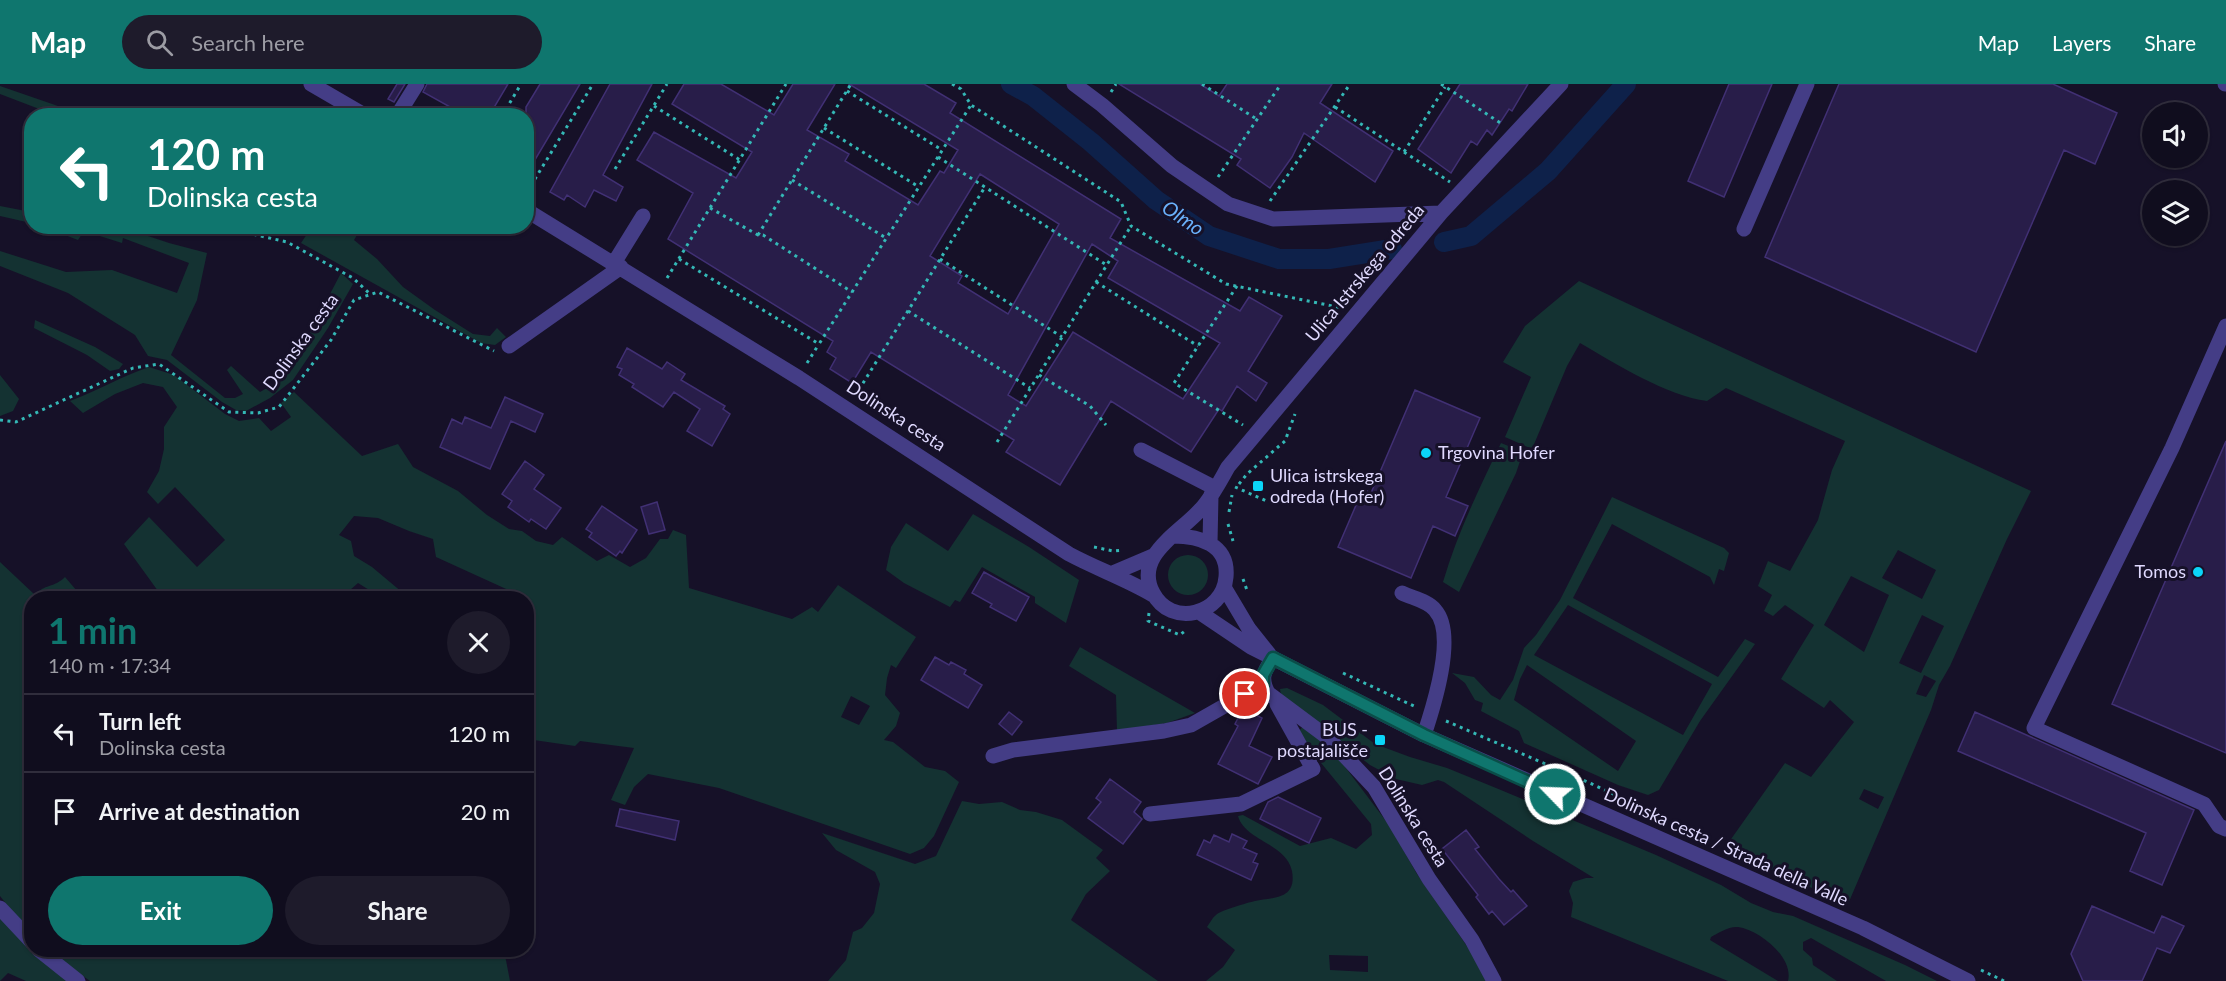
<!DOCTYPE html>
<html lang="en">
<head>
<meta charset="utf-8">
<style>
	:root { --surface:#100d1e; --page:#1e1b2b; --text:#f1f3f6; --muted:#9c9ca4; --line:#302d3c; --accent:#0f766e }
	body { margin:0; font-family:Lato,sans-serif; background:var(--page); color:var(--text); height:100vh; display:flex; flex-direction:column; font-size:22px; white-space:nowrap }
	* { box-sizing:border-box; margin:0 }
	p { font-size:20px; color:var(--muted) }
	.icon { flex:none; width:33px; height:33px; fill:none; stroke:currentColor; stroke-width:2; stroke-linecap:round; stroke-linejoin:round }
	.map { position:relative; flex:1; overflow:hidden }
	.side { position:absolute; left:24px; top:507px; width:510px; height:366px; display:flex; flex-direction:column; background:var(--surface); border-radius:24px; box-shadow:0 2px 4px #0004,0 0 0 2px var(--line) }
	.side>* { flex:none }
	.banner { position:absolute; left:24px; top:24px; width:510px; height:126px; border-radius:24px; box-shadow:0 2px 4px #0004,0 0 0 2px var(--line); background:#0f766e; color:#fff; overflow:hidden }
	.fabs { position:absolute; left:2142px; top:18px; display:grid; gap:12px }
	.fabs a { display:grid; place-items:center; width:66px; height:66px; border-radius:50%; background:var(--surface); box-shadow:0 2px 4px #0004,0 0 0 2px var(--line); font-size:30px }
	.pin { position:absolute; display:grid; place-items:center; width:51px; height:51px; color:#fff; margin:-26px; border:3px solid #fff; border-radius:50%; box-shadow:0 2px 6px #0007 }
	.me { position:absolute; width:66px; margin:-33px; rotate:294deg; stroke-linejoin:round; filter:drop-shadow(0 0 4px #0008) }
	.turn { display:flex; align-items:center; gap:21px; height:126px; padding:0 24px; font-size:27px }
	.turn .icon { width:78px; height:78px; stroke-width:2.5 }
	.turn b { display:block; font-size:42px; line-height:51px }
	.round { display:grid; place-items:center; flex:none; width:63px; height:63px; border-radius:32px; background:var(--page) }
	.overview { display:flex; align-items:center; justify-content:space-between; height:102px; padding:0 24px }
	h1 { font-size:36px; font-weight:700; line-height:45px; color:var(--accent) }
	.primary-button { display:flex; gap:12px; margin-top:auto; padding:12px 24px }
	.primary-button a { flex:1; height:69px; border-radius:36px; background:var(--accent); color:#fff; font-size:24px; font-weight:700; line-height:69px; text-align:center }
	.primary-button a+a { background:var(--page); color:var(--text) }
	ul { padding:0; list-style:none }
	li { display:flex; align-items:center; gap:18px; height:78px; padding:0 24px; border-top:2px solid var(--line) }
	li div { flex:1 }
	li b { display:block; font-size:22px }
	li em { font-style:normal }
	header { display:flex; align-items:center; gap:36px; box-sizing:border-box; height:84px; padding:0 30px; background:var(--accent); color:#fff }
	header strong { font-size:28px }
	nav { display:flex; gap:33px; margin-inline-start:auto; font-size:21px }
	.search { width:420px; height:54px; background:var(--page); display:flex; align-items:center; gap:15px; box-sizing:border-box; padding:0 21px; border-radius:33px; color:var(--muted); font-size:22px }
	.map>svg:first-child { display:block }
</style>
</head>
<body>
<header>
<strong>Map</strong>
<div class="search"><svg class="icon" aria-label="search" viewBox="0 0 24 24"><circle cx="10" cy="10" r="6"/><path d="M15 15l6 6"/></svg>Search here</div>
<nav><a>Map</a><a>Layers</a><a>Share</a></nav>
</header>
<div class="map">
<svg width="2226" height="897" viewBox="0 0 2226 897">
	<rect width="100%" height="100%" fill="#161128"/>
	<path fill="#143232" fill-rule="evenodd" d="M0,2L84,31H55L0,10Z
		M0,122L31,128V139L0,132Z
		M44,143H121L169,159L207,169L197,216L171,271L225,314H235L243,310L227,286L231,282L260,308L281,296L298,271L341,189L353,200L328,244L293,296L270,314L246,327L236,326L222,318L167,276L148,272L135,251L68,209L0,182V167L66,188L112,186L177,209L189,179L123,154L122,159L84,147L78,156Z
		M295,143H318L330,150L333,143H362L354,156L377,175L403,203L435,226L473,250L490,252L497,244L506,253L495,261L481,259L301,159L307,150Z
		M1579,197L2031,407L2007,455L1950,582L1939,601L1931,626L1848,820L1724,765L1785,679L1811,693L1854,638L1830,616L1824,624L1781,595L1814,541L1785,521L1773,532L1764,527L1772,511L1758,502L1768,477L1790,487L1818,436L1832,386L1845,357L1726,304L1707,317C1667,312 1616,280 1580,259L1567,282L1532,365L1505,353L1531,293L1503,278L1525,242ZM1898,466L1936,486L1922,515L1882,494ZM1851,492L1889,511L1864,568L1824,541ZM1922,531L1944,542L1921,589L1899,579ZM1924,591L1936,597L1926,613L1916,610ZM1864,705L1884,713L1878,725L1859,715Z
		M35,236L95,263L123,280L119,285L110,287L87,271L34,244Z
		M149,283L174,291L225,330L239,337L259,334L271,347L291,333L281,319L294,308L362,372L398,360L413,383L458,407L487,431L509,445L522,447L536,457L553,461L562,453L597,477L609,471L630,483L646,474L660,455H668L673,446L686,451L689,504L792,535L812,523L818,528L838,501L916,553L896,584L891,581L887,594L885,611L900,629L896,642L884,656L893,658L925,683L945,687L959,698L934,752L924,764L910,770L719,704L648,690L634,703L625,721L611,716L634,664L580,657L575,662L527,655L526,530L531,523L526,514L436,473L433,455L409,447L378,434L354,432L339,451L351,457L354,472L372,483L409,514H382L358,499L341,514H151L158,507L124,460L149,433L197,483L225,456L175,403L158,420L147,408L159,387L164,365V343L177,323L163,303L143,299L115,310L83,329L70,317C97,307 122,292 149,283ZM851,612L870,622L859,641L841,633Z
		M0,291L19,315L13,327L0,332Z
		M1501,359L1523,368L1516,389L1459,508L1443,498C1457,450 1479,405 1501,359Z
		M1612,413L1724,464L1729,469L1724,487L1719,485L1714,501L1710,493L1612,440L1573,514L1718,593L1745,555L1755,560L1700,637L1659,706L1648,711L1618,701L1524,659L1519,647L1481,627L1483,619L1475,616L1465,599L1452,589L1474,593L1491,611L1500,616L1513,596L1524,564L1536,551L1560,516ZM1568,521L1712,600L1683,651L1534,571ZM1527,581L1636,657L1618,687L1514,616L1520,595Z
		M973,430L1029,463L1079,496L1066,539L1035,519V513L982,483L960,518L955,516L950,523L904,499L886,486L891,463L906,439L948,467Z
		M1168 491a20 20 0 1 1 40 0a20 20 0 1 1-40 0Z
		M0,478L35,511C44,500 54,504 65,493L83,514H32L31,851L0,812Z
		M1080,563L1195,629L1167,639L1117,647L1116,611L1069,582Z
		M1287,604L1323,621L1375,660L1410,673L1447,684L1496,704L1656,771L1721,801L1751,819L1773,828L1793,832L1905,881L1937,897H1886L1811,854L1803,858V866L1812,874L1813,881L1837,897H1788C1794,873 1759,846 1738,843C1729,842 1718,849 1711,853L1710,856L1778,897H1728L1571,833L1573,819L1569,807L1573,798L1586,794H1594L1533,757L1444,698L1438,696L1422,701L1396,695L1370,681L1281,611L1280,605Z
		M1304,641L1330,663L1389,741L1417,790L1471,868L1486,897H1206L1223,883L1235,866L1207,843C1210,839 1212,834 1216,831C1221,826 1247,819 1255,817C1273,813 1297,816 1292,787C1286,759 1245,757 1238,732L1243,731L1300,762L1331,754L1356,765L1372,751L1371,740L1317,674L1299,647ZM1329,871L1368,872V888L1330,886Z
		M962,717L979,720L1002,718L1020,726L1036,728L1062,736L1103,766L1096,774L1110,787L1086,810L1071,836L1158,897H828L846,876L853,848L862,844L874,829L880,800L875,788L836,766L822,749L915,780L936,772Z
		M0,833L35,870L71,897H26L8,889L0,897Z
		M47,866H504L510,897H90Z"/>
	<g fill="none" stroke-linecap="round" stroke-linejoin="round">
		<path stroke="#0e214a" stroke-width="20" d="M1011,0L1033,12L1091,58L1156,116L1209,152L1279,175H1329L1392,165
			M1444,158L1471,152L1548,87L1626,0"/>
	</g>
	<path fill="#281d49" stroke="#413074" stroke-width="1.5" fill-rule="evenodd" d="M397,0H405L394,18L388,15Z
		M427,0H508L489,32H447L452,24L423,8Z
		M540,0H580L526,91V23Z
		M610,0H652L603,91L623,103L616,117L594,106L585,123L567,111L564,116L550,108Z
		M684,0H721L774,31L793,0H835L807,46L849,70L845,77L918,121L940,87L944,89L958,66L849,0H924L956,19L950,29L1121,135L1110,154L1240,227L1249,213L1282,232L1248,287L1267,299L1256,317L1237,302L1222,327L1219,325L1191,368L1111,317L1060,401L1006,368L1014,356L871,268L852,299L830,285L836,274L827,268L833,257L668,155L693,109L637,76L654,48L736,94L752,68L672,20ZM980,90L1059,140L1008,230L958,199L962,192L930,172ZM1092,160L1118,177L1108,194L1220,259L1183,315L1073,248L1026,322L1008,311Z
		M1119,0H1200L1219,12L1227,0H1332L1320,19L1393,67L1375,98L1304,49L1292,73L1270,104L1237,81L1241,75Z
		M1460,0H1528L1512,27L1509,25L1492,51L1487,46L1477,61L1471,57L1451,89L1418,65Z
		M1729,0H1772L1724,113L1688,97Z
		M1839,0H2053L2117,29L2095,80L2064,66L1976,268L1765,173Z
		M627,264L662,285L667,278L685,290L681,296L725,322L723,325L730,330L712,362L687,347L700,325L674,308L663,323L632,303L634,300L619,291L622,285L617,283Z
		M1415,306L1480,334L1446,413L1468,422L1455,452L1433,442L1411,494L1338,463L1363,405L1371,409Z
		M505,313L543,330L535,348L511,337L490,385L440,363L452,335L462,340L465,333L491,344Z
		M2226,357V669L2112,620Z
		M525,377L544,391L534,405L561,424L546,445L531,435L529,438L508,423L512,417L502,410Z
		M657,418L665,446L649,450L641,423Z
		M602,422L637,446L622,469L620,467L616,472L589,453L592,449L586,445Z
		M984,488L1029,513L1016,537L990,523L992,520L972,509Z
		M935,573L949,581L951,578L966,586L964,590L982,601L968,624L921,596Z
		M1243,624L1262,634L1249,662L1272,673L1258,700L1218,680L1238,642L1235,640Z
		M1009,628L1022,638L1012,651L999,640Z
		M1975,628L2194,726L2162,801L2130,787L2146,749L1958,667Z
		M1110,695L1141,718L1134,728L1142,735L1123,760L1088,734L1101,718L1096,714Z
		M1278,713L1321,734L1309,759L1260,735L1268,718Z
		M620,725L679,737L675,756L616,742Z
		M1466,746L1479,763L1475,765L1499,795L1511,808L1513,806L1527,822L1504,841L1492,827L1489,830L1476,813L1478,811L1442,765Z
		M1232,750L1247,757L1243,764L1257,770L1253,778L1258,780L1251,796L1197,771L1204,756L1210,759L1214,751L1229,758Z
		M2092,822L2154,849L2162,832L2184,842L2170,869L2157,864L2142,897H2083L2071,870Z"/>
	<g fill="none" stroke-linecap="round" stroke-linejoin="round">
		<path stroke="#34b8b6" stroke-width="3" stroke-dasharray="3 4.5" stroke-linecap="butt" d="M952,0L961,5L971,21L1121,118L1131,142L1226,200L1342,224
			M1202,0L1258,36
			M1441,0L1502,40
			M847,7L942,66
			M1111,8L1116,0
			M654,22L740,76
			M1335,23L1404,68L1445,3
			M502,32L521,0
			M824,44L919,103
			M1404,68L1450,98
			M938,73L1105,180
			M615,85L667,0
			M1218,93L1281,0
			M792,96L886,154
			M527,108L593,0
			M1270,117L1350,0
			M710,124L758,151H763L852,208
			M217,142L287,158L353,194L370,210
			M758,151L851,0
			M679,175L819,260L971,21
			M940,175L1062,253
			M667,194L786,0
			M1096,198L1198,262
			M1237,202L1174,299L1243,341
			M908,227L1030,304
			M807,279L819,260
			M1039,291L1090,322L1106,341
			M855,312L985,103
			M0,336L16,338L133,284L159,280L229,328L258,329L279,323L331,256L354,216L378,208L494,267
			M997,358L1131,142
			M1239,400L1247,390L1285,357L1295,330
			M1235,403L1269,418
			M1229,428L1232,411
			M1228,440L1233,457
			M1094,463L1113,467L1123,466
			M1243,495L1248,509
			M1149,529L1148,537L1180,551L1186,546
			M1343,589L1416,623
			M1446,637L1592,700L1670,737L1680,744
			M1981,886L2004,897"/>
		<path stroke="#443d86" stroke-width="15" d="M311,0L366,32
			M1074,0L1102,21L1172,82L1228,120L1273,135L1441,129
			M2225,0H2226
			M397,32L417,0
			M526,126L799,294L1069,470C1097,485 1126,495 1153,511
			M1744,145L1807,0
			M614,179L643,132
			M2226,242L2172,364L2034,644L2204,720L2219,742L2226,745
			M509,262L621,183
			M1141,366L1215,404
			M1173,452C1199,452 1229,460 1226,493C1223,531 1171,544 1153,509C1133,472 1180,449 1201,425C1212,413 1220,397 1228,383L1441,129L1561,0
			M1210,459L1211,411
			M1113,489L1153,472
			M1224,503L1249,545L1269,570
			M1402,509C1412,514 1428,517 1435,526C1457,550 1433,624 1424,651
			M1199,528L1251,563L1424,651L1863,844L1968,897
			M1273,574C1264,587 1260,594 1268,609L1327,653L1374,703L1429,795L1472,856L1494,897
			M993,672L1013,666L1164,647L1191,641L1263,600
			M1150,730L1241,720L1313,685L1277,620
			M0,824L32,858
			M39,866L78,897"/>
	</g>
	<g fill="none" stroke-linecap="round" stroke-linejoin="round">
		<defs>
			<path id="route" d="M1245,610L1263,600V591L1273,574L1424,651L1555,710"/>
		</defs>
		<use href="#route" stroke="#0a4d48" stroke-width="15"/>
		<use href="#route" stroke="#0f766e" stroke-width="10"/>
	</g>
	<g fill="#0bd5f8" stroke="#161128" stroke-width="2">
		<circle cx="1426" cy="369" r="6"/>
		<rect x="1252" y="396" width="12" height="12" rx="3"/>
		<circle cx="2198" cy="488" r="6"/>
		<rect x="1374" y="650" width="12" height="12" rx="3"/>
	</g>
	<g text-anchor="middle" stroke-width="6" stroke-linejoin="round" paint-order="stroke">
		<g font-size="18" fill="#dfd9fe" stroke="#161128">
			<text transform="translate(1365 189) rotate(-50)" y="6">Ulica Istrskega odreda</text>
			<text transform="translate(301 258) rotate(-54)" y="6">Dolinska cesta</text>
			<text transform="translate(896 332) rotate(33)" y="6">Dolinska cesta</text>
			<text transform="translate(1413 733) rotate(58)" y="6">Dolinska cesta</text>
			<text transform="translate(1726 763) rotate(24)" y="6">Dolinska cesta / Strada della Valle</text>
		</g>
		<g font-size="18" fill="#dfd9fe" stroke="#161128" text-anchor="start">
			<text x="1438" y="375">Trgovina Hofer</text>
			<text x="1270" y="398">Ulica istrskega<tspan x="1270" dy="21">odreda (Hofer)</tspan></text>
			<text x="2186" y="494" text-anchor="end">Tomos</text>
			<text x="1368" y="652" text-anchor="end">BUS -<tspan x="1368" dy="21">postajališče</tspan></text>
		</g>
		<g font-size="20" font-style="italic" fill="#6ab1fb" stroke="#161128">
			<text transform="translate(1183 134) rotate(34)" y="7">Olmo</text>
		</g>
	</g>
</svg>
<div class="fabs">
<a><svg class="icon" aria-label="sound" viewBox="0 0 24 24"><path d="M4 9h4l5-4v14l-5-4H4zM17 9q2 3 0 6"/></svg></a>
<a><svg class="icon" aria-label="layers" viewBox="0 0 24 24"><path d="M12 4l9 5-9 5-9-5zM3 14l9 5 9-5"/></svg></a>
</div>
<div class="pin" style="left:1245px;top:610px;background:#d93025"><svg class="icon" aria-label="arrive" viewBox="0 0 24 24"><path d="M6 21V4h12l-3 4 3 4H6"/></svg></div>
<svg class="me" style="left:1555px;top:710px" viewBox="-20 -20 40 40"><circle r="17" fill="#0f766e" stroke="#fff" stroke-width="3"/><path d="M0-11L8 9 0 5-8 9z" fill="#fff"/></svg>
<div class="banner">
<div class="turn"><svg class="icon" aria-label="left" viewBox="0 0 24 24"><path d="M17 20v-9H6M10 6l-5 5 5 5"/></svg><div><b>120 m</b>Dolinska cesta</div></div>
</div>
<section class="side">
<div class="overview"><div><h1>1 min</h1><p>140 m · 17:34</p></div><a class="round"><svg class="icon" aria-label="close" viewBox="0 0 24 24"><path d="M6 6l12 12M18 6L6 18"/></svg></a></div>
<ul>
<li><svg class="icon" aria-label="left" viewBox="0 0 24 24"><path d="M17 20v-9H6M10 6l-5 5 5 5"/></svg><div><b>Turn left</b><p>Dolinska cesta</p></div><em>120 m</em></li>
<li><svg class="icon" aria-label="arrive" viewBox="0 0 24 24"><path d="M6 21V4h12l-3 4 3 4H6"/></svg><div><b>Arrive at destination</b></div><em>20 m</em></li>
</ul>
<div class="primary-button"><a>Exit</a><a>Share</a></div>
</section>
</div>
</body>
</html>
